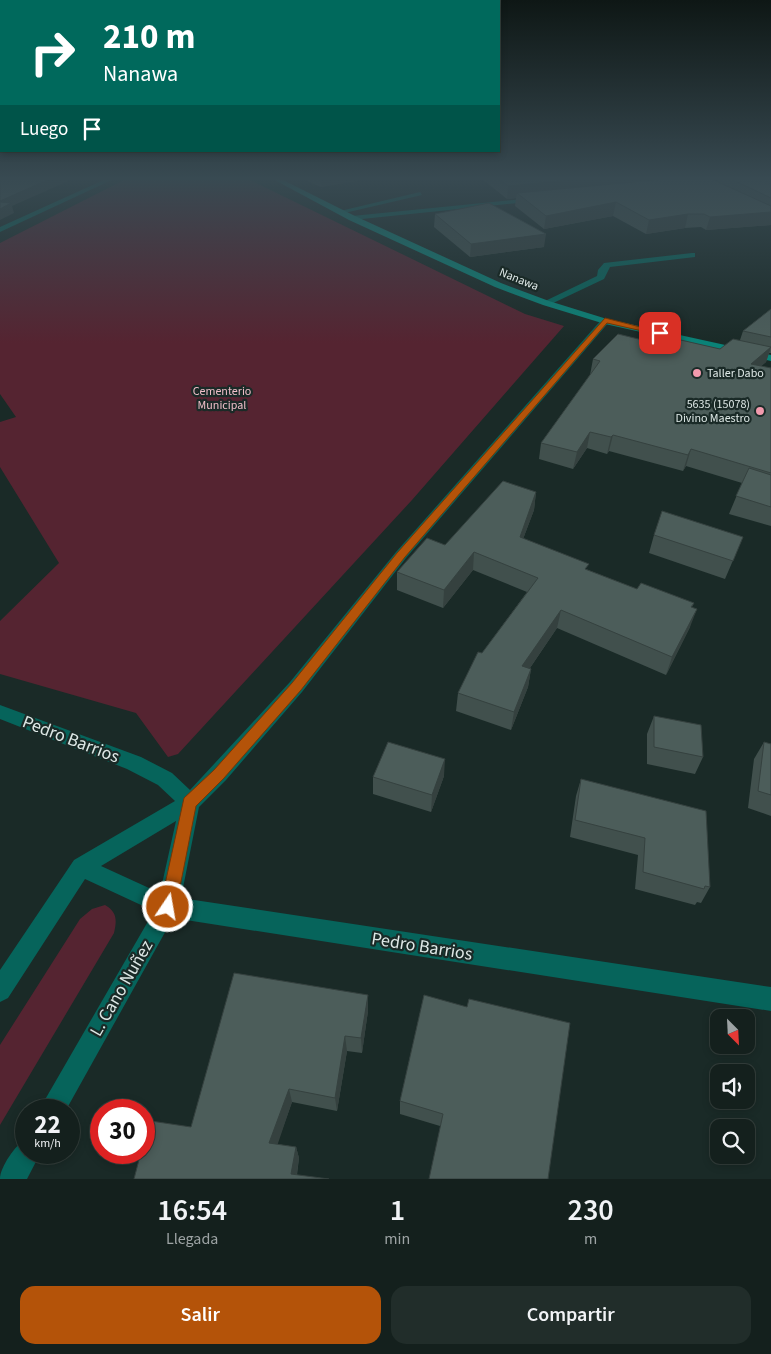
<!DOCTYPE html>
<html lang="es">
<head>
<meta charset="utf-8">
<style>
	:root { --surface:#14201d; --page:#212d2a; --text:#f1f3f6; --muted:#9da3a4; --line:#333e3b; --accent:#b45309 }
	body { margin:0; font-family:"Source Sans 3",sans-serif; background:var(--page); color:var(--text); height:100vh; display:flex; flex-direction:column; font-size:19px; white-space:nowrap }
	* { box-sizing:border-box; margin:0 }
	p { font-size:16px; color:var(--muted) }
	.icon { flex:none; width:28px; height:28px; fill:none; stroke:currentColor; stroke-width:2; stroke-linecap:round; stroke-linejoin:round }
	.map { position:relative; height:1179px; overflow:hidden }
	.side { display:flex; flex-direction:column; background:var(--surface); flex:1 }
	.side>* { flex:none }
	.banner { position:absolute; left:0px; top:0px; width:500px; height:152px; box-shadow:0 2px 8px #0003,0 0 0 1px var(--line); background:#00695c; color:#fff; overflow:hidden }
	.needle { width:32px; rotate:156deg }
	.buttons { position:absolute; left:710px; top:1009px; display:grid; gap:10px }
	.buttons a { display:grid; place-items:center; width:45px; height:45px; border-radius:10px; background:var(--surface); box-shadow:0 2px 8px #0003,0 0 0 1px var(--line); font-size:25px }
	.speed { position:absolute; left:15px; top:1099px; display:flex; gap:10px; font-size:25px; font-weight:700; text-align:center }
	.speed>* { display:grid; place-content:center; width:65px; height:65px; border-radius:50%; background:var(--surface); box-shadow:0 2px 8px #0003,0 0 0 1px var(--line); line-height:1 }
	.speed small { font-size:12px; font-weight:400 }
	.speed .limit { border:8px solid #d22; background:#fff; color:#111 }
	.pin { position:absolute; display:grid; place-items:center; width:42px; height:42px; color:#fff; margin:-21px; border-radius:10px; box-shadow:0 2px 8px #0006 }
	.me { position:absolute; width:55px; margin:-28px; rotate:12deg; stroke-linejoin:round; filter:drop-shadow(0 0 4px #0008) }
	.turn { display:flex; align-items:center; gap:18px; height:105px; padding:0 20px; font-size:22px }
	.turn .icon { width:65px; height:65px; stroke-width:2.5 }
	.turn b { display:block; font-size:35px; line-height:42px }
	.then { display:flex; align-items:center; height:48px; padding:0 20px; background:#0003; gap:10px; font-size:19px }
	.eta { display:flex; justify-content:space-evenly; align-items:center; height:85px; text-align:center }
	.eta b { font-size:30px; font-weight:600; line-height:35px }
	.button { display:flex; gap:10px; margin-top:auto; padding:10px 20px }
	.button a { flex:1; height:58px; border-radius:15px; background:var(--accent); color:#fff; font-size:20px; font-weight:600; line-height:58px; text-align:center }
	.button a+a { background:var(--page); color:var(--text) }
	.map>svg:first-child { display:block }
</style>
</head>
<body>
<div class="map">
<svg width="771" height="1179" viewBox="0 0 771 1179">
	<rect width="100%" height="100%" fill="#1a2a27"/>
	<path fill="#552431" d="M128,178H246L525,314L564,326L412,500L178,754L168,757L136,713L0,674V621L59,563L0,467V422L16,417L0,394V243Z
		M105,905C117,912 117,920 114,933L0,1125V1045L80,919L92,909Z"/>
	<g fill="none" stroke-linecap="round" stroke-linejoin="round">
		<path fill="#06645b" fill-rule="evenodd" d="M420,192L422,195L340,214L336,212Z
			M692,253H695V257L610,267L604,279L549,305L541,303L597,276L598,270L604,263Z"/>
		<path fill="#06645b" fill-rule="evenodd" d="M108,178H116L0,232V227Z
			M534,198L536,201L352,220L348,218L352,216Z
			M602,319L610,321L406,558L302,692L226,780L199,807L181,898L771,987V1011L173,918L66,1110H39L154,911L85,879L8,998L0,1002V970L74,860L175,801L158,785L127,769L0,719V705L141,757L172,773L190,790L290,682L396,552ZM176,821L160,893L101,866Z
			M26,1139V1152H41L27,1179H0C0,1167 16,1144 26,1139Z"/>
		<path fill="#0a8277" fill-rule="evenodd" d="M271,178H279L355,216L501,283L549,301L607,319L771,355V361L605,324L543,305L495,287L349,220Z"/>
	</g>
	<path fill="#41504d" d="M300,178H373L321,187Z
		M481,178H718L711,179L717,182L718,178H771V225L706,230L701,227L685,228L646,234L613,216L544,229L515,206L516,198L507,199Z
		M435,214L544,247L470,257L434,227Z
		M771,309V353H769L766,362L761,366L771,368V526L729,514L742,483L686,466L683,471L609,451L607,454L587,448L573,469L539,459L541,443L590,375L593,359L667,346L720,349L740,340L743,331Z
		M536,492L534,510L523,539L588,570L637,589L694,603L692,607L690,627L666,675L557,628L530,668L531,669L528,687L511,730L456,711L458,693L482,653L527,592L473,570L443,608L397,590V572Z
		M654,535L743,537L725,579L649,553Z
		M654,716L703,757L695,774L647,764V734Z
		M764,742L771,744V816L748,808L754,759Z
		M444,776L431,812L373,794V777Z
		M581,779L710,887L701,903L697,902L695,905L635,889L638,855L570,837L576,796Z
		M424,995L548,1179L440,1126L400,1114V1101Z
		M368,1011L362,1053L347,1051L337,1111L292,1102L277,1144L296,1147L299,1158L297,1175L134,1179L191,1127Z"/>
	<path fill="#35413f" d="M52,178H75L12,206L14,213L0,220V201Z
		M321,178H373L321,187Z
		M593,178H718L522,197L517,193L516,198L507,199L508,186Z
		M616,202L613,216L544,229L546,216Z
		M771,212V225L706,230L710,217Z
		M688,214L685,228L646,234L649,220Z
		M546,234L544,247L470,257L471,244Z
		M771,347L766,362L746,379L751,364Z
		M590,432L587,448L573,469L577,452Z
		M613,435L609,451L607,454L611,437Z
		M691,449L686,466L683,471L688,455Z
		M536,492L534,510L517,555L520,537Z
		M474,552L473,570L443,608L444,590Z
		M697,609L690,627L666,675L672,657Z
		M561,610L557,628L519,684L522,666Z
		M531,669L528,687L511,730L514,712Z
		M445,759L444,776L431,812L432,795Z
		M368,995V1011L362,1053L361,1038Z
		M345,1036L347,1051L337,1111L335,1098Z
		M289,1089L292,1102L274,1155L269,1143Z
		M296,1147L299,1158L296,1179L291,1174Z"/>
	<path fill="#4c5d5a" stroke="#35413f" d="M0,178H52L0,201Z
		M498,178H593L508,186Z
		M676,178H709L771,206V212L710,217L704,214H688L649,220L616,202L546,216L517,193Z
		M729,178H771V198Z
		M0,202L11,203L0,209Z
		M489,203L546,234L471,244L435,214Z
		M771,309V337L743,331Z
		M618,334L667,346L672,338L720,349L733,339L771,347L751,364L771,368V473L691,449L688,455L613,435L611,437L590,432L577,452L541,443L600,361L593,359Z
		M749,468L771,475V507L736,496Z
		M503,481L536,492L520,537L589,564L585,569L637,589L641,583L694,603L691,607L697,609L672,657L561,610L522,666L531,669L514,712L458,693L478,652L482,653L538,578L474,552L444,590L397,572L427,538L445,545Z
		M662,511L743,537L733,561L654,535Z
		M654,716L701,725L703,757L654,747Z
		M388,742L445,759L432,795L373,777Z
		M764,742L771,744V795L758,791Z
		M581,779L706,811L710,887L705,886L704,889L643,872L645,838L575,820Z
		M234,973L368,995L361,1038L345,1036L335,1098L289,1089L269,1143L296,1147L291,1174L329,1179H134L141,1152H144V1145L151,1121L191,1127Z
		M424,995L467,1007L469,999L570,1023L548,1179H429L443,1114L400,1101Z"/>
	<linearGradient id="sky" x2="0" y2="1"><stop stop-color="#0e1715"/><stop offset="0.52" stop-color="#384a52"/><stop offset="1" stop-color="#384a52" stop-opacity="0"/></linearGradient>
	<rect width="771" height="343" fill="url(#sky)"/>
	<path fill="#b45309" stroke="#753606" d="M605,318L664,333L660,335L607,323L405,557L301,690L224,778L196,806L176,907L174,912L168,915L162,912L160,907L184,798L214,770L292,683L397,553Z"/>
	<g fill="#f29aad" stroke="#1a2a27" stroke-width="2">
		<circle cx="697" cy="373" r="5"/>
		<circle cx="760" cy="411" r="5"/>
	</g>
	<g text-anchor="middle" stroke-width="4.5" stroke-linejoin="round" paint-order="stroke">
		<g font-size="12" fill="#dee8e6" stroke="#1a2a27">
			<text transform="translate(519 279) rotate(22)" y="4">Nanawa</text>
		</g>
		<g font-size="12" fill="#dee8e6" stroke="#1a2a27" text-anchor="start">
			<text x="707" y="377">Taller Dabo</text>
			<text x="750" y="408" text-anchor="end">5635 (15078)<tspan x="750" dy="14">Divino Maestro</tspan></text>
		</g>
		<g font-size="12" fill="#f1bfc9" stroke="#1a2a27">
			<text x="222" y="395">Cementerio<tspan x="222" dy="14">Municipal</tspan></text>
		</g>
		<g font-size="18" fill="#dee8e6" stroke="#1a2a27">
			<text transform="translate(71 739) rotate(21)" y="6">Pedro Barrios</text>
			<text transform="translate(422 946) rotate(9)" y="6">Pedro Barrios</text>
			<text transform="translate(121 988) rotate(-60)" y="6">L. Cano Nuñez</text>
		</g>
	</g>
</svg>
<div class="buttons">
<a><svg class="needle" viewBox="-14 -14 28 28"><path d="M0-13l5 13h-10z" fill="#e53935"/><path d="M0 13l5-13h-10z" fill="#9da3a4"/></svg></a>
<a><svg class="icon" aria-label="sound" viewBox="0 0 24 24"><path d="M4 9h4l5-4v14l-5-4H4zM17 9q2 3 0 6"/></svg></a>
<a><svg class="icon" aria-label="search" viewBox="0 0 24 24"><circle cx="10" cy="10" r="6"/><path d="M15 15l6 6"/></svg></a>
</div>
<div class="speed"><div>22<small>km/h</small></div><div class="limit">30</div></div>
<div class="pin" style="left:660px;top:333px;background:#d93025"><svg class="icon" aria-label="arrive" viewBox="0 0 24 24"><path d="M6 21V4h12l-3 4 3 4H6"/></svg></div>
<svg class="me" style="left:168px;top:907px" viewBox="-20 -20 40 40"><circle r="17" fill="#b45309" stroke="#fff" stroke-width="3"/><path d="M0-11L8 9 0 5-8 9z" fill="#fff"/></svg>
<div class="banner">
<div class="turn"><svg class="icon" aria-label="right" viewBox="0 0 24 24"><path d="M7 20v-9h11M14 6l5 5-5 5"/></svg><div><b>210 m</b>Nanawa</div></div>
<div class="then">Luego<svg class="icon" aria-label="arrive" viewBox="0 0 24 24"><path d="M6 21V4h12l-3 4 3 4H6"/></svg></div>
</div>
</div>
<section class="side">
<div class="eta">
<div><b>16:54</b><p>Llegada</p></div>
<div><b>1</b><p>min</p></div>
<div><b>230</b><p>m</p></div>
</div>
<div class="button"><a>Salir</a><a>Compartir</a></div>
</section>
</body>
</html>
